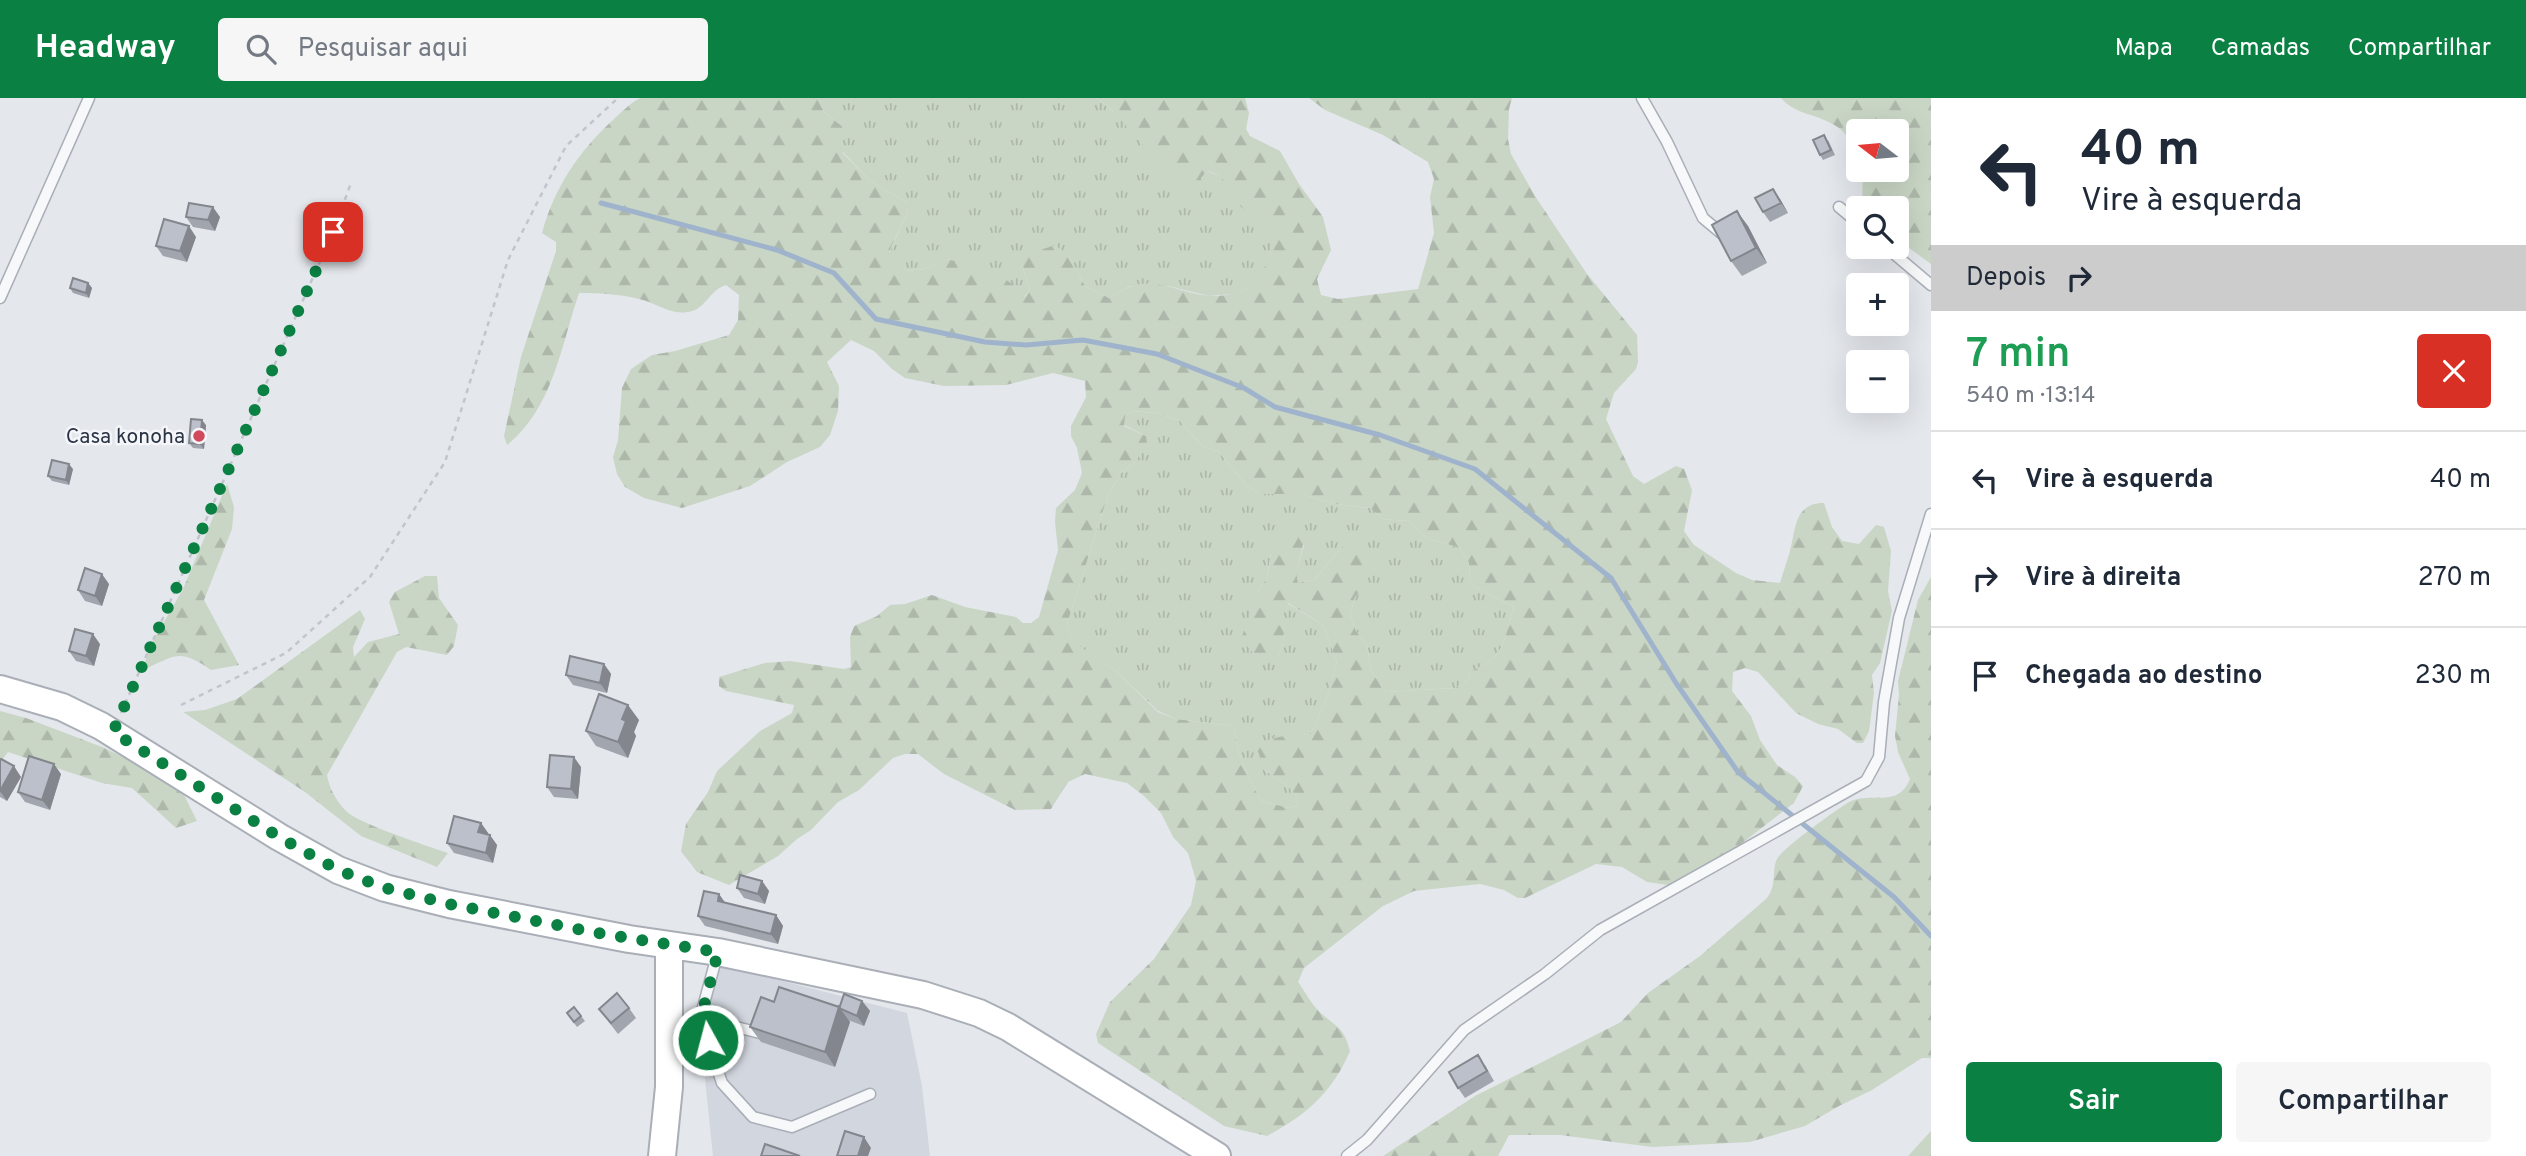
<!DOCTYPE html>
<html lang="pt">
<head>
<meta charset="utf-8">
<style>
	:root { --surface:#fff; --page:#f6f6f7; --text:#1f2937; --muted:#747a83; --line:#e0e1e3; --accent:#0b8043 }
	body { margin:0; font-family:Overpass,sans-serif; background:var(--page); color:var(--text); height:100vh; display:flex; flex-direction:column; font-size:26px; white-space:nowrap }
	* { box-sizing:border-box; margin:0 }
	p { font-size:23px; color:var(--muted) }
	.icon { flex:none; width:38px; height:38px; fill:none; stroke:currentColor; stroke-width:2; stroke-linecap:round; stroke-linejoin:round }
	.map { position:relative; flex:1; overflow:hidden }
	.details { display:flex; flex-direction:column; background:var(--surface); width:595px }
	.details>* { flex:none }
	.guide { background:#fff; color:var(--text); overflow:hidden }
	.needle { width:46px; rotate:286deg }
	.tools { position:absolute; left:1846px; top:21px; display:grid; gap:14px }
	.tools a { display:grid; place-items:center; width:63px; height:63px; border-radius:7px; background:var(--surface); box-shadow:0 7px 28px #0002; font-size:35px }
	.pin { position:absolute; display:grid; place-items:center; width:60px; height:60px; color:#fff; margin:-30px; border-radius:14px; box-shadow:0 4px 10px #0006 }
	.me { position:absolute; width:77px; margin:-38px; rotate:353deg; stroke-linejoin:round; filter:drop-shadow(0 0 5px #0008) }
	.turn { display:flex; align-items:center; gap:24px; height:147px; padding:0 35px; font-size:32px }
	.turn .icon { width:91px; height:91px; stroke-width:2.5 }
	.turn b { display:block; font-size:49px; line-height:60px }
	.then { display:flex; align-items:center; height:66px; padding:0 35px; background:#0003; gap:14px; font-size:26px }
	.round { display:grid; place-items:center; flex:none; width:74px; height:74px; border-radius:7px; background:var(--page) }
	.headline { display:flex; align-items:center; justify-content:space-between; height:119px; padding:0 35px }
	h1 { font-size:42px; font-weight:600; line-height:52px; color:#1e9e55 }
	.cta { display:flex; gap:14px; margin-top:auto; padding:14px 35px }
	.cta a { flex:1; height:80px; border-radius:7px; background:var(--accent); color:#fff; font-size:28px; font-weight:600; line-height:80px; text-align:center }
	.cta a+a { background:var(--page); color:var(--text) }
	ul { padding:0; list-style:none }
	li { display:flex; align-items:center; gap:21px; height:98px; padding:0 35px; border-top:2px solid var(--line) }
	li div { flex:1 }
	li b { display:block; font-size:26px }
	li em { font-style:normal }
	header { display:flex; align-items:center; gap:42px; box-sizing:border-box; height:98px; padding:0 35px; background:var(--accent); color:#fff }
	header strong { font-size:33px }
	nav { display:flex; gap:38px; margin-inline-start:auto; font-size:24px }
	.search { width:490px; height:63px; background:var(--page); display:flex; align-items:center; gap:18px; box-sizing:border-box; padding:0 24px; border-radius:7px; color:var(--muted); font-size:26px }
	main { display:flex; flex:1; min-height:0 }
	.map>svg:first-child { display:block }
</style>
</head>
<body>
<header>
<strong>Headway</strong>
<div class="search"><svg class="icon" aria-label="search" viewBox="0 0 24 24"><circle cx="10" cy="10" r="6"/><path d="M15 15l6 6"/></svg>Pesquisar aqui</div>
<nav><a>Mapa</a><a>Camadas</a><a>Compartilhar</a></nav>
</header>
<main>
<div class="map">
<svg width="1931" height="1058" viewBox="0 0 1931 1058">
	<defs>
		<pattern id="grass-tufts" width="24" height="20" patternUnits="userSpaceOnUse" patternTransform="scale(1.75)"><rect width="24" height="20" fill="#c9d6c5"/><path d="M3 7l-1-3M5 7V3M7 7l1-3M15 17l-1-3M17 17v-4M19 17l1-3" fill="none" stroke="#adb8ab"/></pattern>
		<pattern id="forest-firs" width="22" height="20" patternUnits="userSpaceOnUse" patternTransform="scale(1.75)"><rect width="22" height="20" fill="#c9d6c5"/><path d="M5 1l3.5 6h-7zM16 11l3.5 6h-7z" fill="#adb8ab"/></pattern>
	</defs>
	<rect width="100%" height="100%" fill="#e4e7ec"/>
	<path fill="#d2d6de" d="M712,865L907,915L922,988L930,1058H713L703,962L695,919Z"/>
	<path fill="url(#grass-tufts)" d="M818,0H1096L1201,80L1207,73L1223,79L1242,110L1271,129V154L1258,187L1233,196L1209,198L1168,188H1130L1109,200L1085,188L1069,158L1022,167L1030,192L1024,199L1013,186L948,161L924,171L906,173L889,155L908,113V105L870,83L843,54V29L824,14Z
		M1131,313L1156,315L1180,323L1203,349L1218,353L1246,387L1260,396H1302L1335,406L1370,410L1382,421L1409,423L1427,440L1460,450L1469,465L1470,482L1475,489L1514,509C1503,542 1506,561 1470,573L1469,581L1455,590L1386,594L1371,573L1367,547L1356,533L1350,517L1355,499L1342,449L1314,482L1298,485L1295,477L1304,447L1271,455L1267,480L1258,494L1276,563C1286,543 1285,533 1280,512L1287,505L1323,527L1337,564L1327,599L1311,636L1271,641L1264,672L1287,687L1298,700L1297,708L1289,710L1261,703C1248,678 1236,656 1234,628L1176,621L1158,613L1116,573L1072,544L1067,526L1108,397L1121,375L1135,364L1146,338L1124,327L1125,319Z"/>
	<path fill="url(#forest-firs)" fill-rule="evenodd" d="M641,0H818L824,14L843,29V55L870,83L908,105V113L889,154L906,173L924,171L947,161L988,172L1013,186L1025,199L1030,192L1022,167L1023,158L1055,147L1069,158L1085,188L1109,200C1116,196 1122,192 1129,189C1154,178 1184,196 1210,198C1227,199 1242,193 1257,187L1271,154V130C1262,123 1249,118 1242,110C1228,96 1229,77 1207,73L1201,80V89L1192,92L1177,86L1112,12L1096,0H1245L1249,15L1246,31L1250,38L1280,53L1299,86L1323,119L1331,152L1317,181L1321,197L1338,201L1418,191L1434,135L1430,99L1434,81L1428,64L1383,37L1325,12L1309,0H1512L1509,11L1508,41L1511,56L1535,98L1587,176L1637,237L1638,264L1636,271L1614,295L1606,321L1633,378L1644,386L1676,368L1684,371L1692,392L1684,433L1694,447L1736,475L1752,482L1780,485C1783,474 1787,464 1790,453C1796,431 1794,405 1824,405L1832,429L1842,443L1859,446L1876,427L1884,429L1891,453L1888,493L1892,513L1880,565L1872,577L1874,595L1869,633L1863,645H1857L1838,631L1818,626L1796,615L1758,574L1745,570L1733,574L1732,593L1751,618L1760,642L1777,667L1795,679L1803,688L1794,705L1733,752L1668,787L1647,784L1622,769L1596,766L1525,800H1518L1504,792L1480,786L1414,793L1383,808L1304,870L1298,884C1306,895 1313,909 1323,917C1340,931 1344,931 1350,953C1332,995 1306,1017 1267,1038L1224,1028L1098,945L1096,936L1110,904L1154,861L1191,807L1196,783L1188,755L1173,739L1161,715L1144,698L1127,685L1085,676L1068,684L1051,711L1015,712L944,676L918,656H905L893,660L859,692L838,704L811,732L797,741L778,758L729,787L697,774L681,753L686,726L708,694L717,673L760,633L792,615L794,607L726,593L719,588V579L765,565L790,563L844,571L851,569L850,539L854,528L877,518L890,507L905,506L932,497L965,509L1016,519L1023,525H1031L1039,519L1058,452L1055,424L1056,410L1075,392L1082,375L1077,350L1071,338V328L1086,299L1085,283L1053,275L1006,287L944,288L905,280L892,271L874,253L851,242L827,264L839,288L838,313L830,337L820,349L787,364L750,388L682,410L644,400L625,389L617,376L613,359L618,342L622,290L631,271L652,257L675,253L729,237L738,222L739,197L726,187C711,191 705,210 692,213C671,219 658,205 639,201C620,196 599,195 579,195C561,248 553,310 507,347L504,338L521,259L556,153V144L542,135C555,88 579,53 615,20C623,13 631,4 641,0ZM1131,313L1156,315L1180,323L1203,349L1218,353L1246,387L1260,396H1302L1335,406L1370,410L1382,421L1409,423L1427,440L1460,450L1469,465L1470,482L1475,489L1514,509C1503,542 1506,561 1470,573L1469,581L1455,590L1386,594L1371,573L1367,547L1356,533L1350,517L1355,499L1366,487C1363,472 1364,457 1350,448L1342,449L1314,482L1298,485C1293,469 1305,455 1303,438L1286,434L1271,455L1267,480L1258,494L1241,541L1259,562L1276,563C1286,543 1285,533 1281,512L1288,505L1323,527L1337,564L1327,599L1311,636C1294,638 1269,636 1257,650L1264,672L1287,687L1298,700L1297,708L1289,710L1261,703C1248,678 1236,656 1234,628L1176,621L1158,614L1116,573L1072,543L1067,526L1108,397L1121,375L1135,364L1147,346L1146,338L1124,328L1125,319Z
		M1781,0H1931V166L1897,141V110H1862L1863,72H1897V33H1858V61C1854,50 1847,34 1836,28C1818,16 1795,17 1781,0Z
		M227,386L234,409L232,431L204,502L239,567L211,572C179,550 176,557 143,572L149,550L183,491Z
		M425,478H437L439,500L458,527L454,548L447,557L406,549L397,554L327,677C329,690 336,702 345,712C356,725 428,748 448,755L437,769L361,738L305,694L183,614L205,612L237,601L360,512L365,521L353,549L354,559L368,544L399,536L389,504L395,494Z
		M1931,479V960H1922L1872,992L1839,1008L1805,1028L1750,1044L1652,1049L1560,1037H1509L1498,1058H1383L1475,998L1621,924L1648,895L1700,858L1766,801C1778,787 1771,773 1777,761C1784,749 1836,712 1849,704C1872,693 1898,711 1910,681L1898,654L1895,638L1899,597L1898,583L1918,502Z
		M0,613L26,620L102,649L178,685L197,723L176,730L132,690L102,685L8,654L0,665Z
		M1931,1033V1058H1908Z"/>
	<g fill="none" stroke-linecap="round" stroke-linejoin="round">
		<path stroke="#9fb4cc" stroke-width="5" d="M601,105L777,152L834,175L876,221L985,244L1026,247L1083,242L1157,256L1244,290L1275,309L1380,337L1475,371L1611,480L1676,585L1738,674L1894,799L1931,838"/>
		<defs>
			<path id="lane" d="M1642,0L1667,44L1703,120L1721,135
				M1839,109L1858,125
				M1886,149L1931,187
				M0,200L89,0
				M718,854L700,920L722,985L753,1019L792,1029L870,996
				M700,920L760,935
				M1347,1058L1367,1042L1464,932L1545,876L1600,832L1866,683L1879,659L1884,604L1899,520L1931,416"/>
			<path id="secondary" d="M0,591L62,609L101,628L279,739L338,772L385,790L449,806L629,841L718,854L923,897L979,915L1008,929L1217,1058
				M662,1058L669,989V848"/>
		</defs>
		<use href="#lane" stroke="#a9aeb7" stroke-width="13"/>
		<use href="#secondary" stroke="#a9aeb7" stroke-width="30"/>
		<path stroke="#c2c5cb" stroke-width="2.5" stroke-dasharray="5 5" stroke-linecap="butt" d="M181,607L286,555L370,479L445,364L508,162L566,48L618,0
			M121,615L333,134L351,85"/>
		<use href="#lane" stroke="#f7f8fa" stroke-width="10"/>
		<use href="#secondary" stroke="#fff" stroke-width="26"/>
	</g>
	<path fill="#a1a5ae" d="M1828,42L1835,57L1823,62L1820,57Z
		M1780,101L1788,115L1770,124L1763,114Z
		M186,119H220L215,133L193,129Z
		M1748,128L1767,165L1742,178L1731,163Z
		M196,139L187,164L163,158L156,148Z
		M88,185L92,190L89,200L73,195L70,190Z
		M206,327L204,351L193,350L189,345Z
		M73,371L69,387L52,383L48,378Z
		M109,486L102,508L85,503L78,492Z
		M100,546L94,568L76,563L69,553Z
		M604,566L611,576L607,595L573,587L566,577Z
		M639,622L634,634L636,638L628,660L596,648L586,633Z
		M0,662L21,679L7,703L0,699Z
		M581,669L578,701L554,699L547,689Z
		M61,676L50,712L25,704L18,694Z
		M481,725L488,735V736L497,747L493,765L454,755L447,745Z
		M762,783L769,793L765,806L744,800L737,790Z
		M719,796L725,804L776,817L783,828L778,846L705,828L698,818Z
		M862,903L870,913L864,928L848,922L850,924L835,969L761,944L750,929L774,904L839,909Z
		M629,910L636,920L618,936L599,911Z
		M567,915L581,918L585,923L577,929Z
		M1485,967L1494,983L1465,1000L1458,990Z"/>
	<path fill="#83868d" d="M1773,91L1780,101L1788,115L1781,105Z
		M213,109L220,119L215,133L208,122Z
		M1737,113L1748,128L1767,165L1756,150Z
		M189,128L196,139L187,164L180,153Z
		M88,185L92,190L89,200L86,195Z
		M202,322L206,327L204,351L200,346Z
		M69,366L73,371L69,387L66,382Z
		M102,476L109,486L102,508L95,498Z
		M93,536L100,546L94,568L86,558Z
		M604,566L611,576L607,595L600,585Z
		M628,607L639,622L634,634L636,638L628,660L618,644L622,621Z
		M574,659L581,669L578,701L571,691Z
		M54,666L61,676L50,712L42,702Z
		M14,668L21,679L7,703L0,693Z
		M481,725L488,735L486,744L478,734Z
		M490,737L497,747L493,765L486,755Z
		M762,783L769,793L765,806L758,796Z
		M719,796L726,807L718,803Z
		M776,817L783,828L778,846L771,836Z
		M862,903L870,913L864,928L857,918Z
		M839,909L850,924L835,969L825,954Z
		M864,1039L871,1050L868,1058H858Z"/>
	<path fill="#bbc0ca" stroke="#83868d" stroke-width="2" d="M1824,37L1831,52L1820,57L1813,42Z
		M1773,91L1781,105L1763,114L1755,100Z
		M189,105L213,109L208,122L186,119Z
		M1737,113L1756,150L1731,163L1712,127Z
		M164,121L189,128L180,153L156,148Z
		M73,180L88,185L86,195L70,190Z
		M191,321L202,322L200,346L189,345Z
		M52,362L69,366L66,382L48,378Z
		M85,470L102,476L95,498L78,492Z
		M75,531L93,536L86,558L69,553Z
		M570,558L604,566L600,585L566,577Z
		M599,596L628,607L622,621L626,623L618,644L586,633Z
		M550,657L574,659L571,691L547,689Z
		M29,658L54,666L42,702L18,694Z
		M1,661L14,668L0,693V662Z
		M454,718L481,725L478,734L490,737L486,755L447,745Z
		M740,777L762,783L758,796L737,790Z
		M704,793L719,796L718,803L776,817L771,836L698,818Z
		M779,889L839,909L825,954L750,929L761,899L774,904Z
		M617,895L629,910L611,925L599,911Z
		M844,896L862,903L857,918L841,911L839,909V911Z
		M574,909L581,918L574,924L567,915Z
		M1478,957L1487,973L1458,990L1449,974Z
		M845,1033L864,1039L858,1058H837Z
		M765,1046L800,1058H761Z"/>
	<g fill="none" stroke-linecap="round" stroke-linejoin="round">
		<path stroke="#0b8043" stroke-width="12" stroke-dasharray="0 21.6" d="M333,134L113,634L279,739L338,772L385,790L449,806L603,836L718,854L701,920L708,942"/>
	</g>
	<circle fill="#d1495b" stroke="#f4f6f9" stroke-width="2.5" cx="199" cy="338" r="7"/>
	<g text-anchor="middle" stroke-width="5" stroke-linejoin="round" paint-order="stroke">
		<g font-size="21" fill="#2b3445" stroke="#f4f6f9" text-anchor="end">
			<text x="185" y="345">Casa konoha</text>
		</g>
	</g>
</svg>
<div class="tools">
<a><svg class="needle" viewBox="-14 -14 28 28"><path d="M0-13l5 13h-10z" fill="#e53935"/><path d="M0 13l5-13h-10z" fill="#747a83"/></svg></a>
<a><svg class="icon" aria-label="search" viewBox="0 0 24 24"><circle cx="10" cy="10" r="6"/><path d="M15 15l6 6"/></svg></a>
<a>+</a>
<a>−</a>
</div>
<div class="pin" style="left:333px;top:134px;background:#d93025"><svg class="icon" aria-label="arrive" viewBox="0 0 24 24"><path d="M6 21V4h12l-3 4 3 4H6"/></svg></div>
<svg class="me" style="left:708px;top:942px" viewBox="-20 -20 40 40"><circle r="17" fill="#0b8043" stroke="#fff" stroke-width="3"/><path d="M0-11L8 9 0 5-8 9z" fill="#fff"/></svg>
</div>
<section class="details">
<div class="guide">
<div class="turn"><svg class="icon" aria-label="left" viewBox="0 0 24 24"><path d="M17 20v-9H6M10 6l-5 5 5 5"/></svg><div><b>40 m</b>Vire à esquerda</div></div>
<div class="then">Depois<svg class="icon" aria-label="right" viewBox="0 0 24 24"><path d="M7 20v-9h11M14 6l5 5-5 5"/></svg></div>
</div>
<div class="headline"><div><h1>7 min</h1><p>540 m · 13:14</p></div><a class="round" style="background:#d93025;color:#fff"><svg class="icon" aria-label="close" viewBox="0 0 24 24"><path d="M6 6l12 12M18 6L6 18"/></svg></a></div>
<ul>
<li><svg class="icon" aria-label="left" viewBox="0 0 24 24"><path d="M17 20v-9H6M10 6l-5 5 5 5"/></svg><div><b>Vire à esquerda</b></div><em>40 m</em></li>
<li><svg class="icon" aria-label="right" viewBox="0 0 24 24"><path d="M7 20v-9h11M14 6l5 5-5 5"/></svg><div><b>Vire à direita</b></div><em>270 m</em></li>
<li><svg class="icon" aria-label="arrive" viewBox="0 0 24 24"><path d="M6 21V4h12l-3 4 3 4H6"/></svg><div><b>Chegada ao destino</b></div><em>230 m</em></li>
</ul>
<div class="cta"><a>Sair</a><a>Compartilhar</a></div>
</section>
</main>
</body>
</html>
